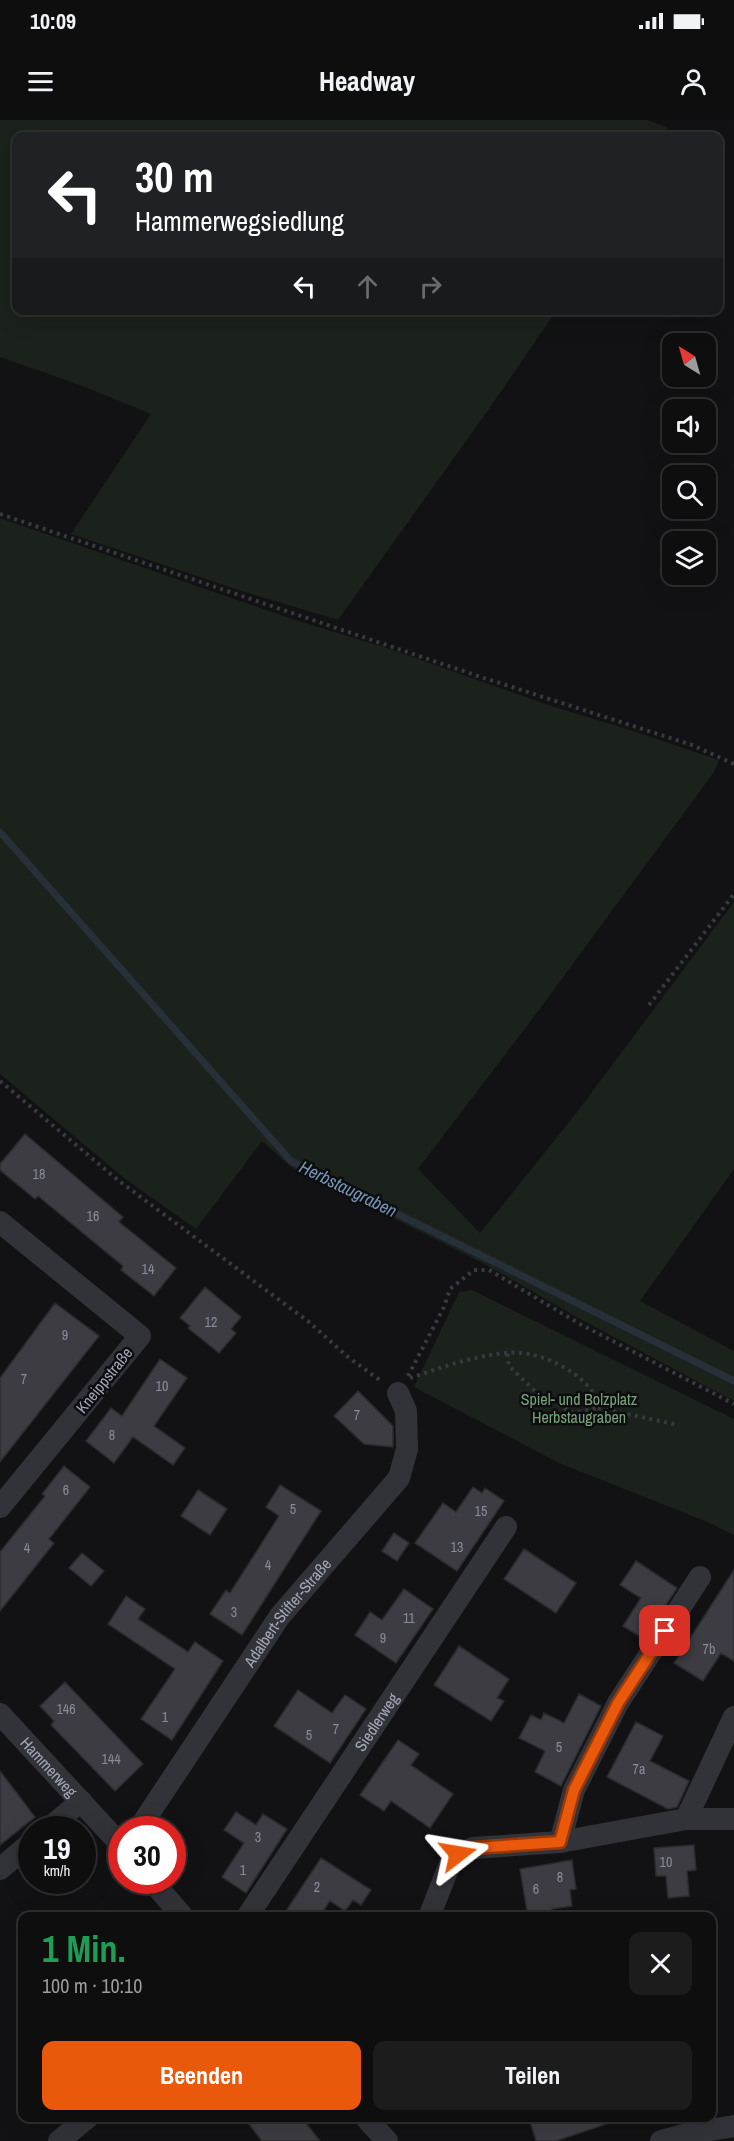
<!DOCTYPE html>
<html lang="de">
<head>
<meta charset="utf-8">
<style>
	:root { --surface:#0e0e0f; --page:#1c1c1d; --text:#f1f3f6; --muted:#9b9c9e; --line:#2e2e2f; --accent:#ea580c }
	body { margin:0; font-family:"Archivo Narrow",sans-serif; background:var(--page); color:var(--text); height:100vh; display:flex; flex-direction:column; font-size:22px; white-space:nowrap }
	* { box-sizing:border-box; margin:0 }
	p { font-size:20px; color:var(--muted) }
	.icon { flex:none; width:33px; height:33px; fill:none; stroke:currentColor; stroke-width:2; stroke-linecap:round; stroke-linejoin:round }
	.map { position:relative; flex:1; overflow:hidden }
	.details { position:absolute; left:18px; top:1792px; width:698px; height:210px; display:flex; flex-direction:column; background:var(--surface); border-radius:12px; box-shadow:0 6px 24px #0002,0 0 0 2px var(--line) }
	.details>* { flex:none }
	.guide { position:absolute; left:12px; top:12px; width:711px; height:183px; border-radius:12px; box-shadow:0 6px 24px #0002,0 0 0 2px var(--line); background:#202124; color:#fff; overflow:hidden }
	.needle { width:39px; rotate:323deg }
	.controls { position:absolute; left:662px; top:213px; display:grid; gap:12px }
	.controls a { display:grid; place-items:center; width:54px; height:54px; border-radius:12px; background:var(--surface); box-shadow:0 6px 24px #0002,0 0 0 2px var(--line); font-size:30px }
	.speed { position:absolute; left:18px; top:1696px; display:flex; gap:12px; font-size:30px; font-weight:700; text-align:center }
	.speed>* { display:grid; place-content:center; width:78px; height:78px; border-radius:50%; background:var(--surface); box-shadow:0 6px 24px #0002,0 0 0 2px var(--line); line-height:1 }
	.speed small { font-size:15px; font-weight:400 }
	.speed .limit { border:9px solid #d22; background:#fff; color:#111 }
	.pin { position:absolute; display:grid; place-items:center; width:51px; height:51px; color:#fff; margin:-26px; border-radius:12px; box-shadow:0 3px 9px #0006 }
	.me { position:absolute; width:66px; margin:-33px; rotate:76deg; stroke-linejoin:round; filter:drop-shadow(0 0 4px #0008) }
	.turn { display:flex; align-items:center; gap:21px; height:126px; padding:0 24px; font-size:27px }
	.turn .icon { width:78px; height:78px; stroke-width:2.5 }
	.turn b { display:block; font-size:42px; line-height:51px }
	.lanes { display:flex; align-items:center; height:57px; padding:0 24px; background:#0003; justify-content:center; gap:30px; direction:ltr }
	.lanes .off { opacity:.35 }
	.round { display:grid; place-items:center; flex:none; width:63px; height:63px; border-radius:12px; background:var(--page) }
	.headline { display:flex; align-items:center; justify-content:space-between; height:102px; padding:0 24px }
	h1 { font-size:36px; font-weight:700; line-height:45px; color:#1e9e55 }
	.cta { display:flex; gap:12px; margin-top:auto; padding:12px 24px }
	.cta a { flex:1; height:69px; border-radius:12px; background:var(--accent); color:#fff; font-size:24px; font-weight:700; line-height:69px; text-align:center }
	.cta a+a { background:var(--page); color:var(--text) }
	.status { display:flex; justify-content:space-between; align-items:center; height:42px; padding:0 30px; background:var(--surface); direction:ltr }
	.status svg { height:16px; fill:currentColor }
	header { display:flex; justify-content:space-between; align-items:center; height:78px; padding:0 24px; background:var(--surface); font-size:27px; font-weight:700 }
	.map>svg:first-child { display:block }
</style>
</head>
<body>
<div class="status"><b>10:09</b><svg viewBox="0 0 49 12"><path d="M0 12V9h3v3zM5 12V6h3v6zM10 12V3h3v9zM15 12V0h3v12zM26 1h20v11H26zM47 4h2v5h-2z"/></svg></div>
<header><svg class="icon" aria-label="menu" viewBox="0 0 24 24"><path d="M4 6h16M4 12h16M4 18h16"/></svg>Headway<svg class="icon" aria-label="person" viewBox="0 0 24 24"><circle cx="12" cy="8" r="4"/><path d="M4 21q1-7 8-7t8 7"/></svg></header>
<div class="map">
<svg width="734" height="2021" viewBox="0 0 734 2021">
	<rect width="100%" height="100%" fill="#121214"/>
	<path fill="#1a221b" d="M0,0H648L668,8L664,16H16V190L556,191L491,286L338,500L245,472L71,414L151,294L80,265L0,237Z
		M0,398L292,499L387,528L551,586L633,611L719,640L714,652L536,894L418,1049L480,1113L574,996L734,782V1049L640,1181L734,1231V1281L582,1200L483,1143L291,1047L262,1021L196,1109L124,1058L0,954Z
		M472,1170L734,1299V1415L705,1401L559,1343L414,1267L459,1172Z"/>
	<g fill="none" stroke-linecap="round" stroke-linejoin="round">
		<path stroke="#273038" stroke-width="7" d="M0,712L291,1041L734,1261"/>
	</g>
	<path fill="#3c3c42" stroke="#2c2b30" stroke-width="1.5" d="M25,1014L123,1097L119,1102L176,1148L154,1176L121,1150L123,1146L38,1076L35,1079L0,1050V1044Z
		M205,1167L241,1197L231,1209L236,1213L219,1233L188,1208L190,1206L180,1198Z
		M55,1183L99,1216L0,1342V1258Z
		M160,1239L187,1258L154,1306L185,1328L173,1345L133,1317L114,1343L86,1321L111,1288L122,1296Z
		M358,1271L393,1306V1327L364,1324L334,1296Z
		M64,1346L90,1367L49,1419L54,1423L0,1491V1432L45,1376L42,1374Z
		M280,1365L321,1391L242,1515L210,1494L226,1470L230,1473L279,1396L266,1387Z
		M473,1367L482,1373L485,1368L504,1381L457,1451L415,1423L443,1383L456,1392Z
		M198,1370L227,1389L210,1415L181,1396Z
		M394,1413L409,1423L397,1441L382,1431Z
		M524,1429L576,1463L556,1493L504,1459Z
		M82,1433L104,1451L91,1466L69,1448Z
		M636,1441L677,1468L644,1519L623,1506L641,1478L620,1465Z
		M734,1450V1541L721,1533L703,1561L674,1543Z
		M404,1469L433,1489L396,1543L355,1515L370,1492L382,1500Z
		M126,1476L145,1489L138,1499L188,1532L195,1522L223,1541L172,1620L141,1599L175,1549L108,1504Z
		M459,1526L509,1559L497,1578L504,1581L491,1601L434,1565Z
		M65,1562L143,1644L115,1671L51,1605L54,1601L40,1586Z
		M298,1570L332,1593L345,1575L366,1589L330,1643L274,1606Z
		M579,1574L601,1586L561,1666L535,1652L545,1631L519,1618L531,1595L541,1600L544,1593L564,1603Z
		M636,1602L663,1616L650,1641L689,1661L677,1687L668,1689L607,1657Z
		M398,1620L419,1634L411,1645L453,1674L430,1708L391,1681L384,1691L360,1675Z
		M0,1651L35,1697L0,1725Z
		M236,1692L256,1705L263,1694L287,1709L246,1773L222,1757L244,1723L224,1710Z
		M694,1725L696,1750L687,1751L689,1776L668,1778L666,1756H656L654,1728Z
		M321,1738L371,1770L361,1785L353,1780L345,1791L330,1781L319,1797H282Z
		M572,1740L576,1769L570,1770L572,1786L552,1789L553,1797H528L520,1749Z
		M244,1998H302L320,2021H262Z
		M529,1998H615V2001L556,2021H536Z"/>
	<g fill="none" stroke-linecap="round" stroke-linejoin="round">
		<path stroke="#383a40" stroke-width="4" stroke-dasharray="3 4.5" stroke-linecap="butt" d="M0,394L481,557L692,625L734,644
			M649,885L734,774
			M0,961L119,1061L309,1202L348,1237L381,1261
			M408,1256L444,1187L450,1169L474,1150H489L580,1204L734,1284
			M410,1258C440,1248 473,1236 505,1233C533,1229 574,1247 591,1270C595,1275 596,1282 598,1288L574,1293L539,1275L509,1246L507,1232
			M598,1288L679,1305"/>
		<g stroke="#323339" stroke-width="22">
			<path d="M0,1102L140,1216L0,1387"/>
			<path id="s1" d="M0,1594L122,1726"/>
			<path d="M686,1699L734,1597"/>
			<path d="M47,1710L81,1681"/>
			<path id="s2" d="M138,1710L280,1496L399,1358L407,1329L406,1291L398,1273"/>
			<path d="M560,1722L574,1670L618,1583L700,1457"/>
			<path d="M0,1749L32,1722"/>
			<path d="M152,1761L183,1797"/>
			<path id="s3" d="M247,1797L506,1407"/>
			<path d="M429,1797L449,1746L458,1734L473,1728L560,1722L686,1699H734"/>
			<path d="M366,1998L387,2021"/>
			<path d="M59,2021L87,1998"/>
			<path d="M661,2021L687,2014L734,2006"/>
		</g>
	</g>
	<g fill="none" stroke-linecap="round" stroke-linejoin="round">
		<defs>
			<path id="route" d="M458,1734L473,1728L560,1722L574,1670L618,1583L665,1511"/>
		</defs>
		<use href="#route" stroke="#983908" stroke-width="15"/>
		<use href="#route" stroke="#ea580c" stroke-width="10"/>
	</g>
	<g text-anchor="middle" stroke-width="5" stroke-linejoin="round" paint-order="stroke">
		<g font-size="14" fill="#888c99">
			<text x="39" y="1059">18</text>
			<text x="93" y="1101">16</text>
			<text x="148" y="1154">14</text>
			<text x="211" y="1207">12</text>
			<text x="65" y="1220">9</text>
			<text x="24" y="1264">7</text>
			<text x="162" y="1271">10</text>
			<text x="357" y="1300">7</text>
			<text x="112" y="1320">8</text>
			<text x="66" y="1375">6</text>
			<text x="293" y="1394">5</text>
			<text x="481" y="1396">15</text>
			<text x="457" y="1432">13</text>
			<text x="27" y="1433">4</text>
			<text x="268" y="1450">4</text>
			<text x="234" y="1497">3</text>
			<text x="409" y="1503">11</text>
			<text x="383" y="1523">9</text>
			<text x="709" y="1534">7b</text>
			<text x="66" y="1594">146</text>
			<text x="165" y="1602">1</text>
			<text x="336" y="1614">7</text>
			<text x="309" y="1620">5</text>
			<text x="559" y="1632">5</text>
			<text x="111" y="1644">144</text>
			<text x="639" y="1654">7a</text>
			<text x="258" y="1722">3</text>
			<text x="666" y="1747">10</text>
			<text x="243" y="1755">1</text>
			<text x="560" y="1762">8</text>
			<text x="317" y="1772">2</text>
			<text x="536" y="1774">6</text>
		</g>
		<g font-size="16" fill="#a2a7b6" stroke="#0d0d0f">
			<text transform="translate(104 1260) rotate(-51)" y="6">Kneippstraße</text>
			<text dy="6" stroke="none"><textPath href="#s2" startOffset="264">Adalbert-Stifter-Straße</textPath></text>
			<text dy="6" stroke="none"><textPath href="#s3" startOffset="234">Siedlerweg</textPath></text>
			<text dy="6" stroke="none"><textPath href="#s1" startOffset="72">Hammerweg</textPath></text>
		</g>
		<g font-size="16" fill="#76a37a" stroke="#0d0d0f">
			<text x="579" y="1285">Spiel- und Bolzplatz<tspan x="579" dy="18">Herbstaugraben</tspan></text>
		</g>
		<g font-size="18" font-style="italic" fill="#7495b5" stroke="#0d0d0f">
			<text transform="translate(348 1069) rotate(26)" y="6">Herbstaugraben</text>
		</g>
	</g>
</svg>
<div class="controls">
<a><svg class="needle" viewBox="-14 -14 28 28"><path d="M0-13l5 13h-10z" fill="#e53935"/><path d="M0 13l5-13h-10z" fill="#9b9c9e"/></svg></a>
<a><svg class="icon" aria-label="sound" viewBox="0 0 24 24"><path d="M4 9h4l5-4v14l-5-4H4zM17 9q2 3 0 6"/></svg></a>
<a><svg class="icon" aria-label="search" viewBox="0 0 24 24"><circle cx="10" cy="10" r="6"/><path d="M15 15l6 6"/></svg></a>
<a><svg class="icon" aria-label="layers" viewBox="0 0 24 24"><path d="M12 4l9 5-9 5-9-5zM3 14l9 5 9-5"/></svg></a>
</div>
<div class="speed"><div>19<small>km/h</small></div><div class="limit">30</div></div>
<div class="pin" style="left:665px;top:1511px;background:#d93025"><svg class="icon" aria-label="arrive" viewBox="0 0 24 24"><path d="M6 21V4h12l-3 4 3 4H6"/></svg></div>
<svg class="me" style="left:458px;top:1734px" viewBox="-20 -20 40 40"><path d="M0-17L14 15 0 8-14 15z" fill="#ea580c" stroke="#fff" stroke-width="4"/></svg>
<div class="guide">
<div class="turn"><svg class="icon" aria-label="left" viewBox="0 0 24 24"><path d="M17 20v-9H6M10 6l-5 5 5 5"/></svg><div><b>30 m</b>Hammerwegsiedlung</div></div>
<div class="lanes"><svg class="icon" aria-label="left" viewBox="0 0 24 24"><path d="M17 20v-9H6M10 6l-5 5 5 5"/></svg><svg class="icon off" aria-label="ahead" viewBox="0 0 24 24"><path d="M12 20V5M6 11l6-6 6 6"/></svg><svg class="icon off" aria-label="right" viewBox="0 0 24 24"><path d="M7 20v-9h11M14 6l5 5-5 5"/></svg></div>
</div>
<section class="details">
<div class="headline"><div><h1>1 Min.</h1><p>100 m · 10:10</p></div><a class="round"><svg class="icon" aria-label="close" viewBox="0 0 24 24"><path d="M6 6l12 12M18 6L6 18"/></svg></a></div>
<div class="cta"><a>Beenden</a><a>Teilen</a></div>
</section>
</div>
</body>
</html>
